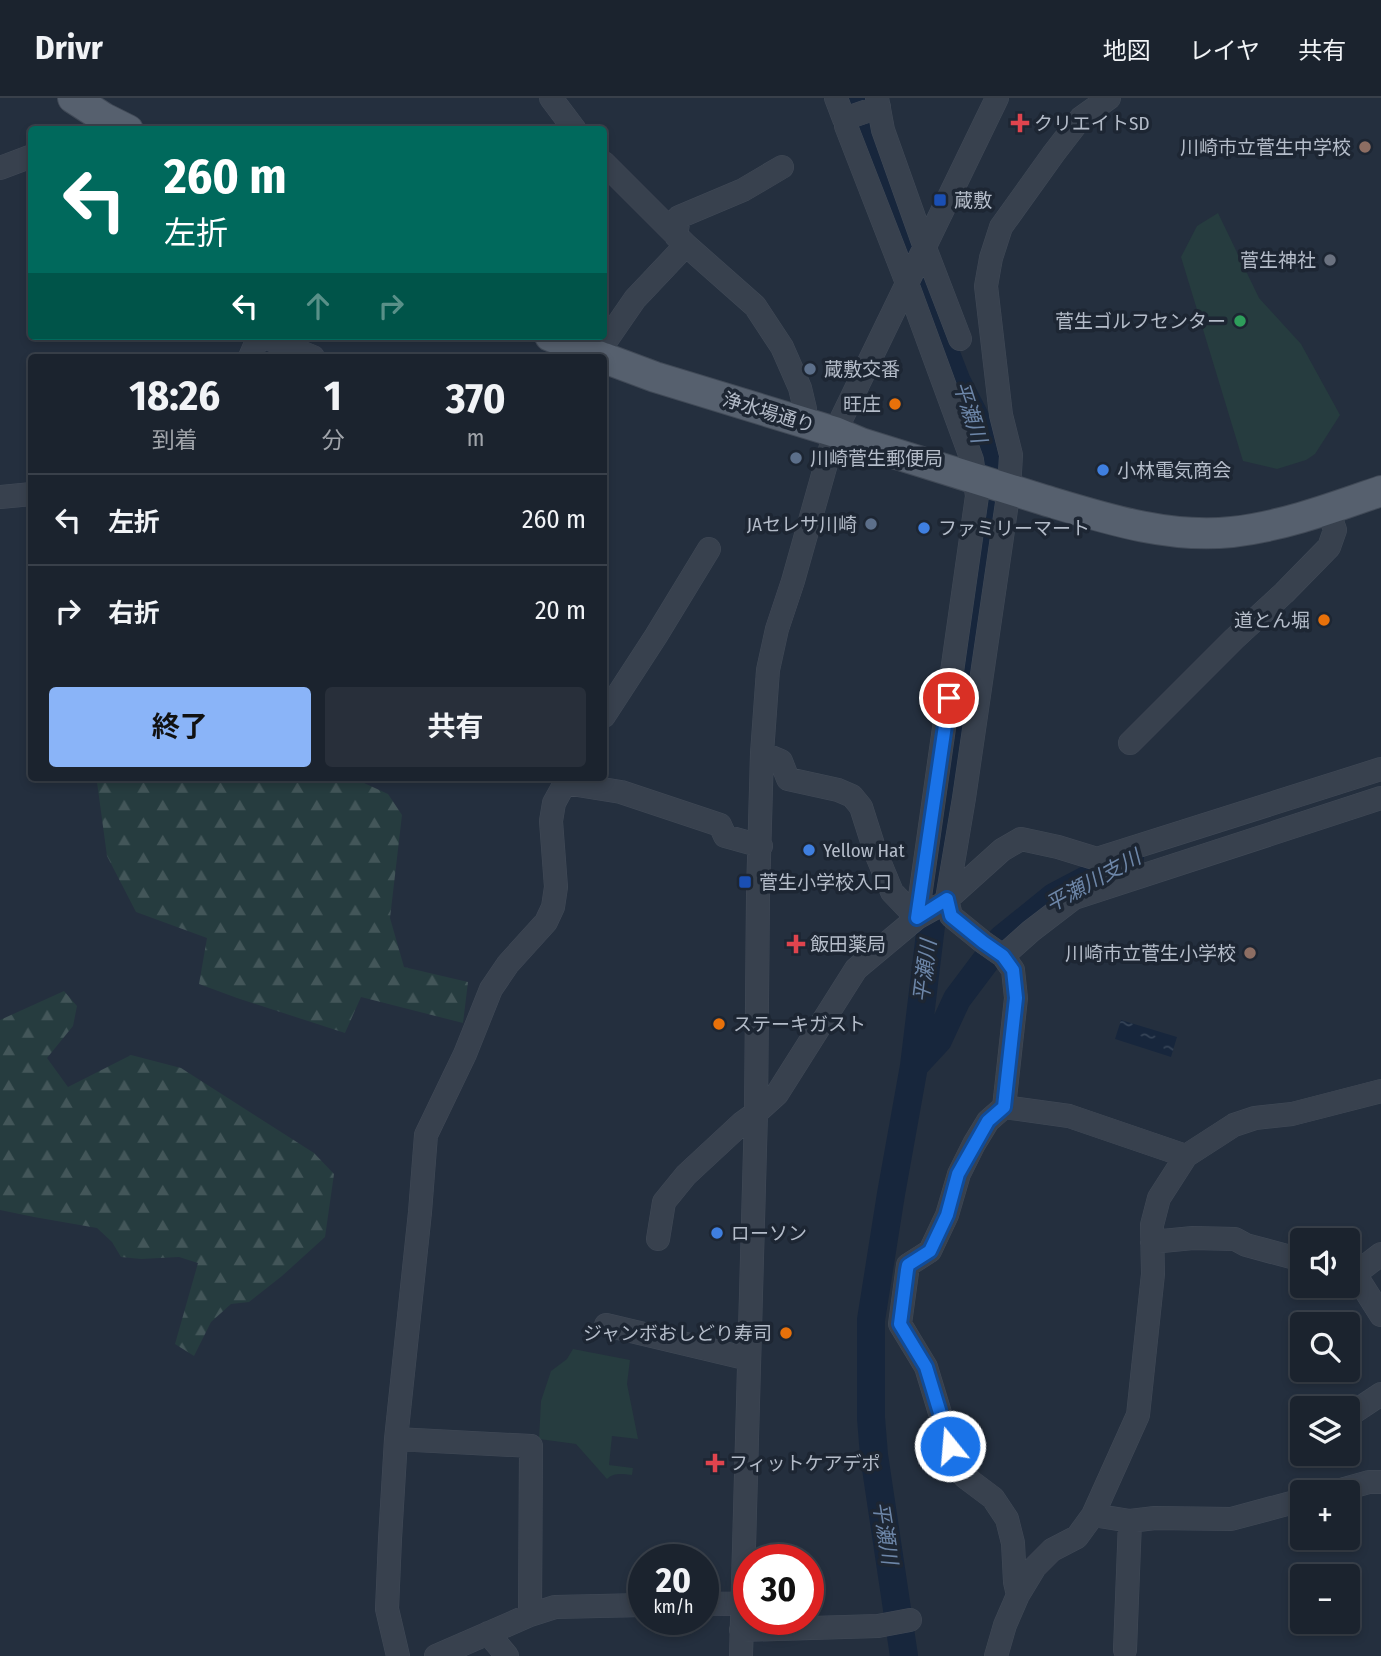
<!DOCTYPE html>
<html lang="ja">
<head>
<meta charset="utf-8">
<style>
	:root { --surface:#1b232e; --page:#282f3a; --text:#f1f3f6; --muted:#a0a4aa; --line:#39404a; --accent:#8ab4f8 }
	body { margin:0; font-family:"Fira Sans Condensed","Noto Sans JP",sans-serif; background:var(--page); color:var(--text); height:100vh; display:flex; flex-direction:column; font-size:26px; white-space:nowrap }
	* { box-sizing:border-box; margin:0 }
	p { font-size:23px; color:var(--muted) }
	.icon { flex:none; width:38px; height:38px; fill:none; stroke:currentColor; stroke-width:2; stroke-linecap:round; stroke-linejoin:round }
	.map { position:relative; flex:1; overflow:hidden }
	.side { position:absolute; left:28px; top:256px; width:579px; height:427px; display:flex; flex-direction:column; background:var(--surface); border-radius:7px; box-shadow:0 4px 10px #0003,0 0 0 2px var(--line) }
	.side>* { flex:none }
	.banner { position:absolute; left:28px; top:28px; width:579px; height:214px; border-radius:7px; box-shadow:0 4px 10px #0003,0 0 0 2px var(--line); background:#00695c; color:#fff; overflow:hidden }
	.controls { position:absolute; left:1290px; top:1130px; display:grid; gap:14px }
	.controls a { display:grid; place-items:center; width:70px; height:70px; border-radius:7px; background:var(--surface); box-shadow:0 4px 10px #0003,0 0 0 2px var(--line); font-size:35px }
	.speed { position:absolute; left:628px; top:1446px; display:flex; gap:14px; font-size:35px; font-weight:700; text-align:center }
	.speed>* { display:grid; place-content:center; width:91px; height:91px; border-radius:50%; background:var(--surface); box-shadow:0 4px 10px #0003,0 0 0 2px var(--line); line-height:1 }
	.speed small { font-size:18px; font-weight:400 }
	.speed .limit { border:10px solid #d22; background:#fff; color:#111 }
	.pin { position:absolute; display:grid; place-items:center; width:60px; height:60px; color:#fff; margin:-30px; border:4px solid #fff; border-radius:50%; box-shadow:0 2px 7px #0007 }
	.me { position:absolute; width:77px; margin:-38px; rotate:343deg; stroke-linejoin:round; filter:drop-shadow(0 0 5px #0008) }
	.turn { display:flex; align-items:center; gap:24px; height:147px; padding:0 21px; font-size:32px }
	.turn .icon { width:91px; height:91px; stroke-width:2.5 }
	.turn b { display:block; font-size:49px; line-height:60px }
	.lanes { display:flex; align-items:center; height:66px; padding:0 21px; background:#0003; justify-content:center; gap:35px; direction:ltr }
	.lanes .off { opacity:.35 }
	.eta { display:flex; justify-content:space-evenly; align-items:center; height:119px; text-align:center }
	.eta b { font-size:42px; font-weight:700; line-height:49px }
	.cta { display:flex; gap:14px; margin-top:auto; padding:14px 21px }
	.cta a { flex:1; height:80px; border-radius:7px; background:var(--accent); color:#111; font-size:28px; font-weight:700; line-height:80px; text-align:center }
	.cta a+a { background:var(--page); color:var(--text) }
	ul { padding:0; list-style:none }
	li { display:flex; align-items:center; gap:21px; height:91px; padding:0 21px; border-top:2px solid var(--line) }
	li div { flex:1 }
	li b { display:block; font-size:26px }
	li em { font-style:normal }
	header { display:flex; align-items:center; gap:42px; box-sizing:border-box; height:98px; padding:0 35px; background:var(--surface); border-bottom:2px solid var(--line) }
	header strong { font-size:33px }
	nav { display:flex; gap:38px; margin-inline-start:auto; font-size:24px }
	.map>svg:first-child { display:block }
</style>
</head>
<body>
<header>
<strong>Drivr</strong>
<nav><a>地図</a><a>レイヤ</a><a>共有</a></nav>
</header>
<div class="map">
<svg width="1381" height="1558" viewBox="0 0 1381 1558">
	<defs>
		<pattern id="forest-firs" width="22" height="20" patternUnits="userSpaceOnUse" patternTransform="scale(1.75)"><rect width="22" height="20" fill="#263c3f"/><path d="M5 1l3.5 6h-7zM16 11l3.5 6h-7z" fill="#435659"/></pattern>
		<pattern id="water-ripples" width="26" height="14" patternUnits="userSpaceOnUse" patternTransform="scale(1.75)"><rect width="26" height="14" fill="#17263c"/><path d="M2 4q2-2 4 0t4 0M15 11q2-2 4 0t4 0" fill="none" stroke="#364457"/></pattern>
	</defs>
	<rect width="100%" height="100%" fill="#242f3e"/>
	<path fill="#263c3f" d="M1218,115L1259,200L1301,246L1340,317L1315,356L1306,362L1277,371L1243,363L1181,159L1197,128Z
		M573,1251L630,1262L627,1286L638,1341L612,1338L609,1367L633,1370L632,1377C623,1376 614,1374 607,1381L576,1346L539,1341L541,1303L551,1273L567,1261Z"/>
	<path fill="url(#forest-firs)" d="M92,679H351L388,696L402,717L390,820L404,869L468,884L463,925L361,899L345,935L237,900L199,886L207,840L136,814L107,758L97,684Z
		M64,893L77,908L73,928L47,960L68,989L131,957L181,970L314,1055L334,1076L325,1139L282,1178L249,1204L231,1206L211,1224L194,1258L175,1246L198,1165L179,1159L141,1161L121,1159L112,1144L97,1130L34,1119L0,1112V922Z"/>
	<path fill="url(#water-ripples)" d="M1121,922L1177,939L1171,959L1115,941Z"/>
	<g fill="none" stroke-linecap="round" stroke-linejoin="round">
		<path stroke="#17263c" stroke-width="28" d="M856,0L910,163L957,284L977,323L989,377L992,408L953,692L936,786L914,968L891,1096L871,1222V1320L874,1357L904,1558
			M914,968L938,942L957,901L1002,841L1054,799L1130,759"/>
		<defs>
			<path id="minor" d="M551,0L575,32
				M836,0L844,21L879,9
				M877,0L883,32L925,150L960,241
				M846,28L907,185L972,362L977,398L917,820
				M604,65L686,147L755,208L782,249L800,290L805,311L802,324
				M0,70L32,58
				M676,138L679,119L743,92L782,69
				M262,238L313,259
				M599,258L606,243L635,201L686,147
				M250,259L259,238
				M0,399L32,396
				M604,618L656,538L709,451
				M1130,645L1234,541L1284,495L1329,449L1335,432L1328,412
				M762,655L781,663L788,681L838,692L852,698L861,709L875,753L892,794L917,820
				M1097,761L1381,671
				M1003,858L1031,833L1074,800L1381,700
				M1004,1009L1069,1018L1186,1058
				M658,1141L664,1104L686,1077L742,1025L756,1015L777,996L856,871L917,820L942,806L1002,752L1021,741L1058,749L1097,761L1126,783
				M1152,1144L1193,1140L1235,1141L1246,1147L1302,1162
				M1348,1174L1355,1176L1381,1156
				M1355,1176L1381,1217
				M606,1227L749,1261
				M1348,1318L1381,1296
				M396,1341L531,1348L530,1517
				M1330,1395L1369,1384H1381
				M1093,1417L1130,1423L1155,1420L1231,1421L1302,1402
				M1018,1497L1015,1484L1013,1445L1007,1421L993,1400L965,1379L950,1348L926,1269L900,1226L908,1167L930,1153L947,1117L959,1076L974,1046L988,1023L1004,1009L1016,900L1013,872L1003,858L983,844L951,818L947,801L964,700L1009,391L1011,357L1001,317L986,188L991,160L1001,129L1054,55L1081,20L1109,0
				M704,1506L742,1505
				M741,1532L878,1528L910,1522
				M488,1535L507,1558
				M1125,1552L1130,1423
				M398,1558L387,1511L390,1441L396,1341L420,1114L426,1037L465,956L491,891L508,866L546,824L553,809L556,789L551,723L554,705L565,685L621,694L720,727L725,738L761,748
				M436,1558L530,1517L555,1509L644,1507
				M741,1558L756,1015L758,796L762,655L768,572L777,531L793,483L835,334L997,0
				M996,1558L1005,1527L1018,1497L1035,1469L1052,1452L1077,1439L1093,1417L1138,1317L1153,1176L1152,1127L1159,1100L1186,1058L1234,1027L1255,1020L1292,1016L1381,993"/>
			<path id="major" d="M73,0L104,20L128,32
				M550,238L601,259
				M604,260L655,279L835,334L861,345C922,364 983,383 1044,402C1104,420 1168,441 1232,434C1284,428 1332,410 1381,393"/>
		</defs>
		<use href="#minor" stroke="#414a57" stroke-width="24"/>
		<use href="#major" stroke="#414a57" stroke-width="32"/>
		<use href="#minor" stroke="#38414e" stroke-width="23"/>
		<use href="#major" stroke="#56606e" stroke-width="30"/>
	</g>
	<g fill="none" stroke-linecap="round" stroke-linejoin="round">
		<defs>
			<path id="route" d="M949,600L917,820L947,801L951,818L983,844L1003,858L1013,872L1016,900L1004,1009L988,1023L958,1076L947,1117L930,1153L908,1167L907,1172L900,1226L926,1269L950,1348"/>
		</defs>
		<use href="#route" stroke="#114b97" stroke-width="18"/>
		<use href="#route" stroke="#1a73e8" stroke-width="12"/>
	</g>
	<g fill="#e0444e" stroke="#1d2633" stroke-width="2.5">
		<path d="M1016.5 14.5h7v7h7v7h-7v7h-7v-7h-7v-7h7z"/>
		<path d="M792.5 835.5h7v7h7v7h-7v7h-7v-7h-7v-7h7z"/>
		<path d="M711.5 1354.5h7v7h7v7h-7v7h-7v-7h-7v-7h7z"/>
	</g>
	<g fill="#8d6e63" stroke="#1d2633" stroke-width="2.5">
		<circle cx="1365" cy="49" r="7"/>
		<circle cx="1250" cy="855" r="7"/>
	</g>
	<g fill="#1a4fb4" stroke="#1d2633" stroke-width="2.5">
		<rect x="933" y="95" width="14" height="14" rx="3.5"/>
		<rect x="738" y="777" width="14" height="14" rx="3.5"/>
	</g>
	<circle fill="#6b7280" stroke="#1d2633" stroke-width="2.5" cx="1330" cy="162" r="7"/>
	<circle fill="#2e9e5b" stroke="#1d2633" stroke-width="2.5" cx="1240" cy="223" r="7"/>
	<g fill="#5c6f8a" stroke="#1d2633" stroke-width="2.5">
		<circle cx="810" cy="271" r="7"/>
		<circle cx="796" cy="360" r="7"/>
		<circle cx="871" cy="426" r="7"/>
	</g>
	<g fill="#e8710a" stroke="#1d2633" stroke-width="2.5">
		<circle cx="895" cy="306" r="7"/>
		<circle cx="1324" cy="522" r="7"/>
		<circle cx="719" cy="926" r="7"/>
		<circle cx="786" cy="1235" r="7"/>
	</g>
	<g fill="#3f7fe0" stroke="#1d2633" stroke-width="2.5">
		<circle cx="1103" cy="372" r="7"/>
		<circle cx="924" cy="430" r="7"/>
		<circle cx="809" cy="752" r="7"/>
		<circle cx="717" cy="1135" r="7"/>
	</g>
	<g text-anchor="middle" stroke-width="7" stroke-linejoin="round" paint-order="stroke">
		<g font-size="19" fill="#b4bcc9" stroke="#1d2633" text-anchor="start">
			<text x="1034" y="32">クリエイトSD</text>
			<text x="1351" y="56" text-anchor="end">川崎市立菅生中学校</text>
			<text x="954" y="109">蔵敷</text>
			<text x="1316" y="169" text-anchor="end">菅生神社</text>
			<text x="1226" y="230" text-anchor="end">菅生ゴルフセンター</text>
			<text x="824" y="278">蔵敷交番</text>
			<text x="881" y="313" text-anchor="end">旺庄</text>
			<text x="810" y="367">川崎菅生郵便局</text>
			<text x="1117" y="379">小林電気商会</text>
			<text x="857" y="433" text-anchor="end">JAセレサ川崎</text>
			<text x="938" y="437">ファミリーマート</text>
			<text x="1310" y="529" text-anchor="end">道とん堀</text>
			<text x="823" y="759">Yellow Hat</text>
			<text x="759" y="791">菅生小学校入口</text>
			<text x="810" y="853">飯田薬局</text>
			<text x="1236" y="862" text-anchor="end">川崎市立菅生小学校</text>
			<text x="733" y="933">ステーキガスト</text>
			<text x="731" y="1142">ローソン</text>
			<text x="772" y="1242" text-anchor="end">ジャンボおしどり寿司</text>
			<text x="729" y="1372">フィットケアデポ</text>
		</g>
		<g font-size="19" fill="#b4bcc9" stroke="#1d2633">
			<text transform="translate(769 314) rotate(17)" y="7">浄水場通り</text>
		</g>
		<g font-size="21" font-style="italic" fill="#6d86a8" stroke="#1d2633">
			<text transform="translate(970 314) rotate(72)" y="7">平瀬川</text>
			<text transform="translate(1093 783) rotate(-29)" y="7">平瀬川支川</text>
			<text transform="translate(925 873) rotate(-83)" y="7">平瀬川</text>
			<text transform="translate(885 1435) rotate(81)" y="7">平瀬川</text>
		</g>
	</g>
</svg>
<div class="controls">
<a><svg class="icon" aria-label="sound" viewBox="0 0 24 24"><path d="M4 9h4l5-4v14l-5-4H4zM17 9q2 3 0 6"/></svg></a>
<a><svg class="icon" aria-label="search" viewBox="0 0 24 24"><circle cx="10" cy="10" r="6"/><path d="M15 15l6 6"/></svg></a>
<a><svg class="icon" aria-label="layers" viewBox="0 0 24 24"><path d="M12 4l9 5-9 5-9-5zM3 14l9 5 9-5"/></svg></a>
<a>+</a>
<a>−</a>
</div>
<div class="speed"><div>20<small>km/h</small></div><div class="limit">30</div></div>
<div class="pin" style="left:949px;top:600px;background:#d93025"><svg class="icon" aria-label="arrive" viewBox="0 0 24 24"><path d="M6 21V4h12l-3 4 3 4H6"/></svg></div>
<svg class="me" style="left:950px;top:1348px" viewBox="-20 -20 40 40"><circle r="17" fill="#1a73e8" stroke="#fff" stroke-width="3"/><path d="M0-11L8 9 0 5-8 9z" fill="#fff"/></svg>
<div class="banner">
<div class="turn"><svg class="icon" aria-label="left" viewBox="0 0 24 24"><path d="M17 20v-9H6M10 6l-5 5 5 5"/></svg><div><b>260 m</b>左折</div></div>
<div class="lanes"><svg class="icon" aria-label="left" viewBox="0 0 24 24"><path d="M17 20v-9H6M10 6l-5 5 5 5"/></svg><svg class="icon off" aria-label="ahead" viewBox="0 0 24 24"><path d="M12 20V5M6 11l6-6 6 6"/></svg><svg class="icon off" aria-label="right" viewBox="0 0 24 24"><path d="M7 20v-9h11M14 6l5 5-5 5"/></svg></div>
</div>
<section class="side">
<div class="eta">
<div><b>18:26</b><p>到着</p></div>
<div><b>1</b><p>分</p></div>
<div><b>370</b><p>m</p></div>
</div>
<ul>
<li><svg class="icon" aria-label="left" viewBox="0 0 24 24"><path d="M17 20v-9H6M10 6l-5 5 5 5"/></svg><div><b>左折</b></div><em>260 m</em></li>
<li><svg class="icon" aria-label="right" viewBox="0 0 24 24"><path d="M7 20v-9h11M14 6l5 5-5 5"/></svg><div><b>右折</b></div><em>20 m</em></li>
</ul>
<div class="cta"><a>終了</a><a>共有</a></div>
</section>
</div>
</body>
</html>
